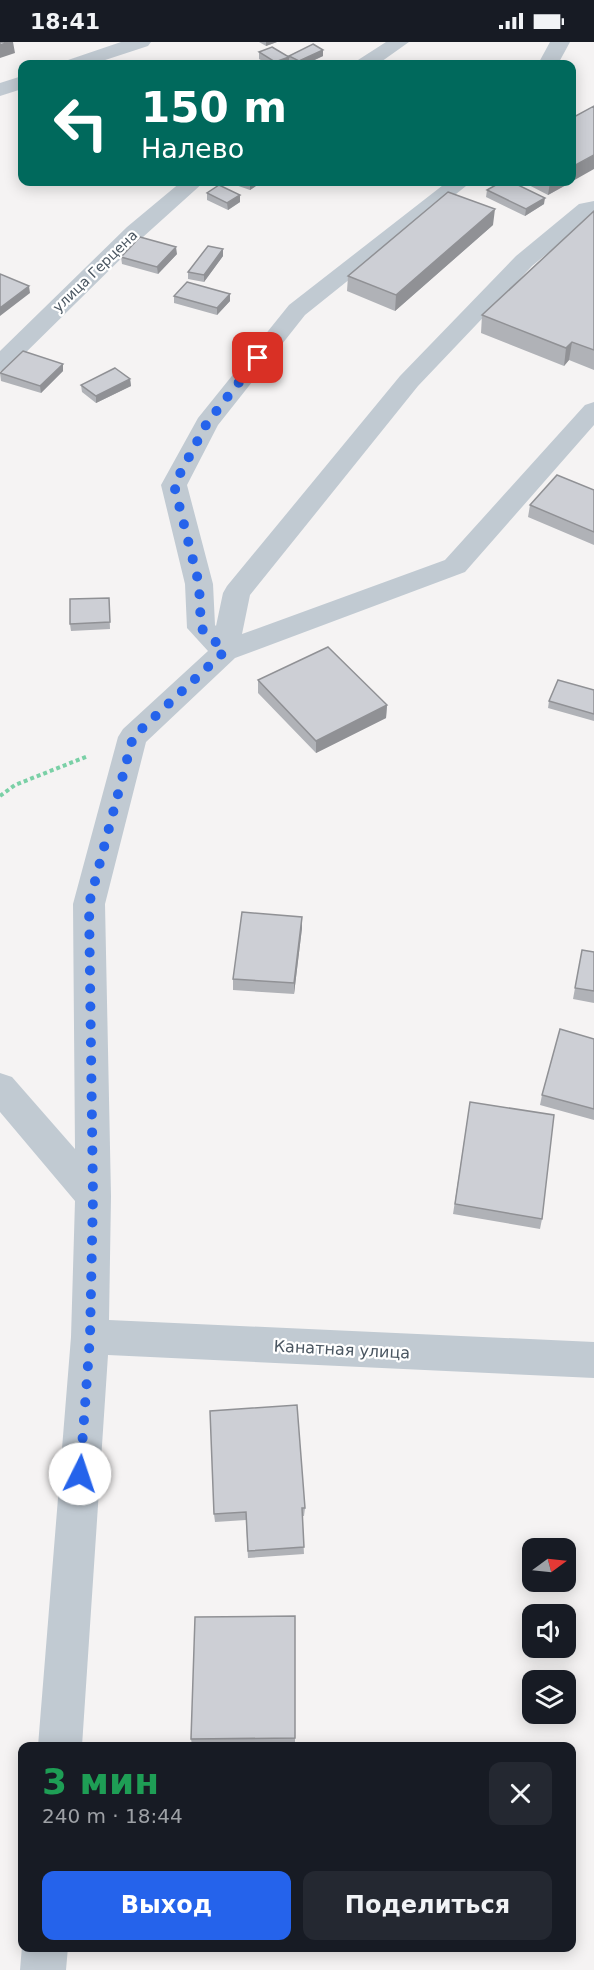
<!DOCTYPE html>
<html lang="ru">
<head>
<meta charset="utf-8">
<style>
	:root { --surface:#171b24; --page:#242831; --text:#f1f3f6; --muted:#9ea1a6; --accent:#2563eb }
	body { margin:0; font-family:"DejaVu Sans",sans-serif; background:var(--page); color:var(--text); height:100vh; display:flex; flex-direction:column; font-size:22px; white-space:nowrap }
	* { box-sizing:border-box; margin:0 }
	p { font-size:20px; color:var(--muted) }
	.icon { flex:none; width:33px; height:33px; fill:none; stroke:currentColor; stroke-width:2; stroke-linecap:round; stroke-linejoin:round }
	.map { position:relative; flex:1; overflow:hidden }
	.panel { position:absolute; left:18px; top:1700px; width:558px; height:210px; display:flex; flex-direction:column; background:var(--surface); border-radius:12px; box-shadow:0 3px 15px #0003 }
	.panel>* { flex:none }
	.guide { position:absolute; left:18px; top:18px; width:558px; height:126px; border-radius:12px; box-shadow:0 3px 15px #0003; background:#00695c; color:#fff; overflow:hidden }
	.needle { width:39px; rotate:75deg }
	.controls { position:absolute; left:522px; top:1496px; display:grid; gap:12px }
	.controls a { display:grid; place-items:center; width:54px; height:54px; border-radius:12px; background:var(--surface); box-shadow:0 3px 15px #0003; font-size:30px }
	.pin { position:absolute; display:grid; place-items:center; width:51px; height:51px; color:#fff; margin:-26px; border-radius:12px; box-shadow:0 3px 9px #0006 }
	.me { position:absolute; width:66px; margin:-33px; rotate:4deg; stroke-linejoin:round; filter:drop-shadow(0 0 4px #0008) }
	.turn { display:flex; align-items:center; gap:21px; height:126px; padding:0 24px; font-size:27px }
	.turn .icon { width:78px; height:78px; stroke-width:2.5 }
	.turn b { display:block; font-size:42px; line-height:51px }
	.round { display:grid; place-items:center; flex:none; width:63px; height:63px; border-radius:12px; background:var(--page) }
	.summary { display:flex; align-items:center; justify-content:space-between; height:102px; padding:0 24px }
	h1 { font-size:36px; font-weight:700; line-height:45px; color:#1e9e55 }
	.cta { display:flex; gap:12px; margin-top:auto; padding:12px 24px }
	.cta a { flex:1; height:69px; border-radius:12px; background:var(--accent); color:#fff; font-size:24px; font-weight:700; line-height:69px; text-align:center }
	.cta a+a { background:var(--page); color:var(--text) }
	.status { display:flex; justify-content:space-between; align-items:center; height:42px; padding:0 30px; background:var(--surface); direction:ltr }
	.status svg { height:16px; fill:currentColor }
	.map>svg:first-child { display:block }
</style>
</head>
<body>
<div class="status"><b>18:41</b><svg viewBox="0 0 49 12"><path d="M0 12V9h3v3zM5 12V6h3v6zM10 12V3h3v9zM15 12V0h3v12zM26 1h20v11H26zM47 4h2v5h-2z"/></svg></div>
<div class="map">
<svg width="594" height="1928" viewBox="0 0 594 1928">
	<rect width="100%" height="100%" fill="#f5f3f3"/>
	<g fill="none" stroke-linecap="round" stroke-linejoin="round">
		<path stroke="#7ad0a6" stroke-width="4" stroke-dasharray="4 3" stroke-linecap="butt" d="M0,754L15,743L88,714"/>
		<path fill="#c1cad2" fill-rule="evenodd" d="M121,0H151L148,4L93,22H65L68,18Z
			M386,0H409L378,22H355L358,18Z
			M550,0H570L558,22H538Z
			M22,34V47L0,54V41Z
			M181,140H204L143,195L9,327L0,329V309L127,185Z
			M447,140H471L305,273L218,383L187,443L213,542L215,583L216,584L223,551L227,544L400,334L516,214L579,162L594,159V173L532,224L418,344L250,553L242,592L445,518L585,363L594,360V383L465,530L235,616L146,700L105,862L111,1154L109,1278L594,1300V1336L108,1313L82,1704H38L71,1295L75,1159L0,1070V1031L12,1035L75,1107L73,862L118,695L123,687L208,609L187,586L185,542L161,443L198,376L289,263Z
			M22,1904L68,1905L66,1928H20Z"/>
	</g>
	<path fill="#b0b2b7" d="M259,0H277L266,4Z
		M323,8V14L306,22H293L289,20V14Z
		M259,10L289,21L286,22H268L259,17Z
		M227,140H262L250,148Z
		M523,140H572L548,153Z
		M487,148L544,162L525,174L486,155Z
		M207,151L240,153V160L228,168L207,158Z
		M594,169V328L569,318L564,324L481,291L482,273Z
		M493,183L395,269L347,249L348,234Z
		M223,207V214L204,240L188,237V230Z
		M177,212L158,232L122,222L121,215Z
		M174,254L230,259L217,273L174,261Z
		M63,322V329L41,351L1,339L0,331Z
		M130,337L131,344L96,361L82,350L81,343Z
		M594,448V503L528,475L530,463Z
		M109,556L110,587L71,589L70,582Z
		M258,638L387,663L386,676L316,711L258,651Z
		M594,648V679L548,666L549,659Z
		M302,886L294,952L233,948V937Z
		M582,908L594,910V961L573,957Z
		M594,997V1078L540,1063L542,1053Z
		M470,1060L542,1177L540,1187L453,1172Z
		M305,1466L304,1474H302L304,1512L248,1516L246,1478L215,1480L214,1472Z
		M295,1574V1701L192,1703L191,1697Z"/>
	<path fill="#909195" d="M9,0H13L15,11L0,16V3Z
		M266,0H277L266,4Z
		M323,8V14L306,22H299V19Z
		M289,15V21L286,22H275V20Z
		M594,113V127L548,153L550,140H572V125Z
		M253,140H262L250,148V142Z
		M240,153V160L228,168L227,161Z
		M545,156L544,162L525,174L526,167Z
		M495,167L493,183L395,269L396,253Z
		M176,205L177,212L158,232L157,225Z
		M223,207V214L204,240V233Z
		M29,244L30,251L0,274V266Z
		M230,252V259L217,273V266Z
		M572,300L569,318L564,324L566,306Z
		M63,322V329L41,351L40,344Z
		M130,337L131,344L96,361V354Z
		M387,663L386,676L316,711V699Z
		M302,875V886L294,952V941Z"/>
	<path fill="#cdcfd5" stroke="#909195" stroke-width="1.5" d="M0,0H9L0,3Z
		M313,2L323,8L299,19L289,14Z
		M272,5L289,15L275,20L259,10Z
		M594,64V113L572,125V76Z
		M501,140H512L545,156L526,167L487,148Z
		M219,143L240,153L227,161L207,151Z
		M448,150L495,167L396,253L348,234Z
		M594,169V308L572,300L566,306L482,273Z
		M140,195L176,205L157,225L121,215Z
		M208,204L223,207L204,233L188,230Z
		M0,232L29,244L0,266Z
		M187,240L230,252L217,266L174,254Z
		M23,309L63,322L40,344L0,331Z
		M115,326L130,337L96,354L81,343Z
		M557,433L594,448V490L530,463Z
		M109,556L110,580L70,582V557Z
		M328,605L387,663L316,699L258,638Z
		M558,638L594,648V672L549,659Z
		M242,870L302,875L294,941L233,937Z
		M582,908L594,910V949L575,946Z
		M560,987L594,997V1067L542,1053Z
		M470,1060L554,1073L542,1177L455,1162Z
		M297,1363L305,1466H302L304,1505L248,1509L246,1470L214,1472L210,1369Z
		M295,1574V1696L191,1697L195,1575Z"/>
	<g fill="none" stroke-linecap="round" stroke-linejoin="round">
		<path stroke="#2563eb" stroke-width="10" stroke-dasharray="0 18" d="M80,1432L90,1295L93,1154L89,862L133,695L225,609L201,586L199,542L174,443L207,381L258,316"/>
	</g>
	<g text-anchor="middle" stroke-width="4.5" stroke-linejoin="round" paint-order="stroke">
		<g font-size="14" fill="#4a5661" stroke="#fff">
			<text transform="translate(95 229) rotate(-44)" y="5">улица Герцена</text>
		</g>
		<g font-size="16" fill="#4a5661" stroke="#fff">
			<text transform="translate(342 1307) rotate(3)" y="6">Канатная улица</text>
		</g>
	</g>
</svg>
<div class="controls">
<a><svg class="needle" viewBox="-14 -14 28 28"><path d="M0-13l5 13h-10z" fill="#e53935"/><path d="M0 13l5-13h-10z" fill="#9ea1a6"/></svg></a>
<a><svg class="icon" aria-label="sound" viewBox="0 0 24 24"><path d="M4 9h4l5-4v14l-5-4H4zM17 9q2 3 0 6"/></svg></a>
<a><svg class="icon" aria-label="layers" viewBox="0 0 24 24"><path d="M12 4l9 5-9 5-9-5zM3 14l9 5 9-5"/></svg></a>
</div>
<div class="pin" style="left:258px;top:316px;background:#d93025"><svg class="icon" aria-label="arrive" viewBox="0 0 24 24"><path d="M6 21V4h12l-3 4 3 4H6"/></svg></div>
<svg class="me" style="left:80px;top:1432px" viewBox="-20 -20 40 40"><circle r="19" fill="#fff"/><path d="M0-13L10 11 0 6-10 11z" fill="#2563eb"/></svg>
<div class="guide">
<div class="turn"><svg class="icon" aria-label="left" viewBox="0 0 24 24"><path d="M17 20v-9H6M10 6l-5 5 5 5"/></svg><div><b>150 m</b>Налево</div></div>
</div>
<section class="panel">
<div class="summary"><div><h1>3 мин</h1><p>240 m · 18:44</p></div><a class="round"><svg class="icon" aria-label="close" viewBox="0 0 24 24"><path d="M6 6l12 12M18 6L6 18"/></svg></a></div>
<div class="cta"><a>Выход</a><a>Поделиться</a></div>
</section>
</div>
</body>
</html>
